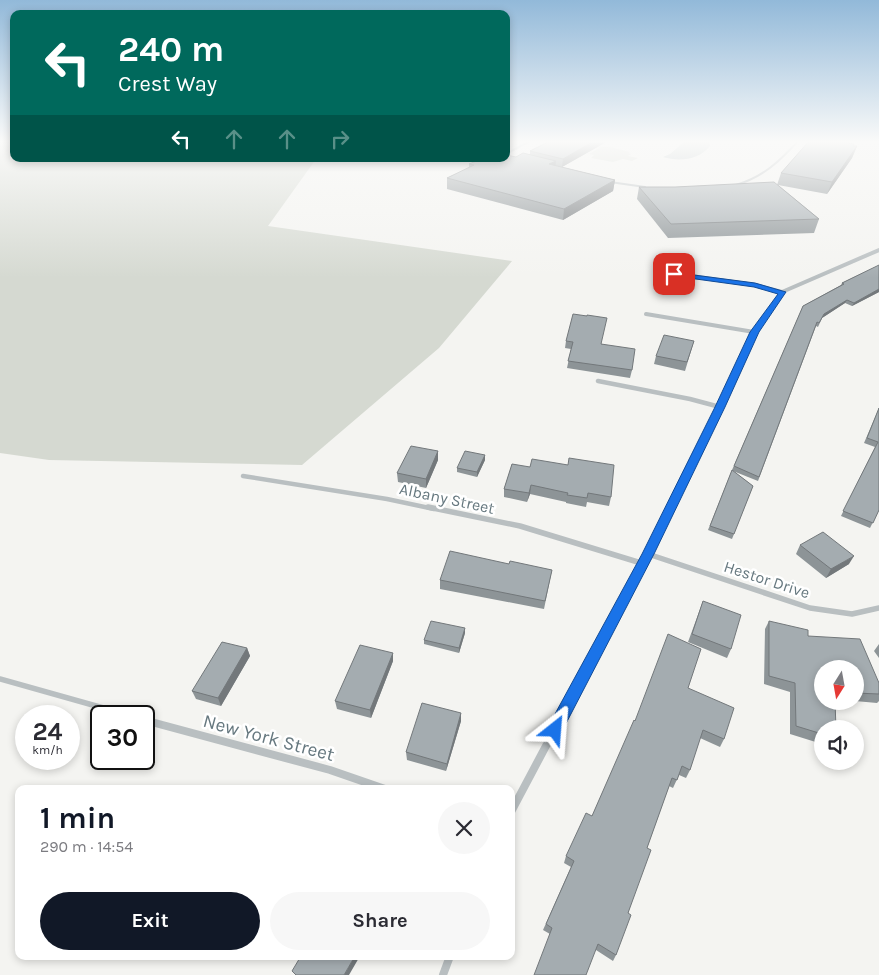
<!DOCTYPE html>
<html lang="en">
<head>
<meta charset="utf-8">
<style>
	:root { --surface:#fff; --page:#f7f7f7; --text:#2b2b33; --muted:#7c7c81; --accent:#111827 }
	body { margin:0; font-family:Karla,sans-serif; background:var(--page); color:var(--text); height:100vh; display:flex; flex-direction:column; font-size:19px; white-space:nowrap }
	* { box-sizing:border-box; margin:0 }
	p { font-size:16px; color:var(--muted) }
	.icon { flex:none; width:28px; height:28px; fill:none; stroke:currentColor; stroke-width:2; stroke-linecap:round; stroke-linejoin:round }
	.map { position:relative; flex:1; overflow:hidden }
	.side { position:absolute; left:15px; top:785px; width:500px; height:175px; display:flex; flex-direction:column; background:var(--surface); border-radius:10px; box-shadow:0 2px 8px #0003 }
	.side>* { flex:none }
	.top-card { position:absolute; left:10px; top:10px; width:500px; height:152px; border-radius:10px; box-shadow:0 2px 8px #0003; background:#00695c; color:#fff; overflow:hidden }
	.needle { width:32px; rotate:191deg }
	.buttons { position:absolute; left:814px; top:660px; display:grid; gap:10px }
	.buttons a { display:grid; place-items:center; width:50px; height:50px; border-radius:50%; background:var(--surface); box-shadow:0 2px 8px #0003; font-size:25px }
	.speed { position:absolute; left:15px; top:705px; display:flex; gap:10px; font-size:25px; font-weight:700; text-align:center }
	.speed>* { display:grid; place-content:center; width:65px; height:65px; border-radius:50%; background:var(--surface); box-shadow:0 2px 8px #0003; line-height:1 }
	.speed small { font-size:12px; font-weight:400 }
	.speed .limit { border:2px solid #111; border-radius:8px; background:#fff; color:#111 }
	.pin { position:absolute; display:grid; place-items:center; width:42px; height:42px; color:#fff; margin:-21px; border-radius:10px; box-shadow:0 2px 8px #0006 }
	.me { position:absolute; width:55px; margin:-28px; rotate:28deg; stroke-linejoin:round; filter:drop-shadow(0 0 4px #0008) }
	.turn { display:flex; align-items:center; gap:18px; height:105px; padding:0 25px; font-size:22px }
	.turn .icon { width:65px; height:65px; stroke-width:2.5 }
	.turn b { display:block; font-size:35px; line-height:42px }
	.lanes { display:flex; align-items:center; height:48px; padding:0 25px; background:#0003; justify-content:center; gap:25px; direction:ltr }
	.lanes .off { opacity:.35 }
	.round { display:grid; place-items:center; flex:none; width:52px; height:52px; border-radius:26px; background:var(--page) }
	.overview { display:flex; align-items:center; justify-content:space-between; height:85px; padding:0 25px }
	h1 { font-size:30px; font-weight:700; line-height:38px; color:var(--accent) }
	.cta { display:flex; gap:10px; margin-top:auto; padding:10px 25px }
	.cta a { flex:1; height:58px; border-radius:30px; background:var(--accent); color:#fff; font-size:20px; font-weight:700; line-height:58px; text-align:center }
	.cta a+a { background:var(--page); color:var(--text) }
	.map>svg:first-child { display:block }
</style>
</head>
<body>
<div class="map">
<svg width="879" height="975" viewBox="0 0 879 975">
	<rect width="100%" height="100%" fill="#f4f4f1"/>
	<path fill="#d5d9d1" d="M0,141H14V159H316L268,226L512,261L439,348L302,465L49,460L0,453Z
		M601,147H610L630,152L628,153L631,154L628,156L638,158L632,161L623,159L613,162L591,158L594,155L589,154Z"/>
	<path fill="#b2c0c2" d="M685,141H709L710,146C699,160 679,162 663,157L670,154Z"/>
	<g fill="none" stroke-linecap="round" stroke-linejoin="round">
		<path stroke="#b9bfc1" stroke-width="2" d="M506,154L530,141
			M610,182L645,187
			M736,185C763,177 780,161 798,141"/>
		<path stroke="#b9bfc1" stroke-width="4" d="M670,273L755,285L782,292
			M646,314L754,332
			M744,353L754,332L782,292L879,250"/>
		<path stroke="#b9bfc1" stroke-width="4.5" d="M598,381L690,399L720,407
			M243,476L387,499L434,509
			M670,509L745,352"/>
		<path stroke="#b9bfc1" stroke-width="5.5" d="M428,507L520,526L641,563
			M648,554L810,608L852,614L879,608
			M0,679L114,711
			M564,711L671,507"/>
		<path stroke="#b9bfc1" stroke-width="8" d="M109,710L130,716
			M144,720L330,770L385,789
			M511,812L565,710
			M443,975L450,956"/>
	</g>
	<path fill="#8d9497" d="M550,141H608L562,167L615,180L613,191L563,220L447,189V178L469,168V164L530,155V151Z
		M854,146H857L852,158L827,194L778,185L819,219L814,233L668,238L637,199L639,187H675L777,185L781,173Z
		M879,265V292L852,306L845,303L822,318L818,327L816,326L758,481L733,471L753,486L732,539L708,530L732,470L803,306L841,285L842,283Z
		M566,341L602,344L632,370L630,378L567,368L571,349L565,348Z
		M694,341L685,371L654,364L656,356Z
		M879,408V510L870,528L841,516L875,447L864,443Z
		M438,451V460L426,488L398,482L397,473Z
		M485,455V460L477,477L457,472V468Z
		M512,464L611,497L609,506L587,502L586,507L566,503V502L530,494L527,502L504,497V489Z
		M800,545L849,564L826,578L796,554Z
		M509,564L552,570L544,609L440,589V580Z
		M703,601L731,649L727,658L688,642Z
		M769,621L808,636L879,683V701L877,703L855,701V669H822V744L790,734V692L764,684L765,629Z
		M465,633L459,653L424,644V640Z
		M879,644V658L874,651Z
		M247,648L250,656L221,706L196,699L192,691Z
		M393,653V661L371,718L337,709L335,701Z
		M688,688L724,739L720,747L700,738L690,770L686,778L679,775L673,788L669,786L647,848L616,955L613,961L596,950L550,934L543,930L571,867L564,863L566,856L592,816L635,721Z
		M461,713V721L446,771L407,760L406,752Z"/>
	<path fill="#73787b" d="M594,141H608L562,167L563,159Z
		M857,146L852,158L827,194L832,182Z
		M556,161L555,172L549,164Z
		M615,180L613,191L563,220L564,209Z
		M879,289V292L852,306L854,303Z
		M847,300L845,303L822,318L818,327L824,314Z
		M438,451V460L426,488V479Z
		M485,455V460L477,477V472Z
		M531,485L530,494L527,502L529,493Z
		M854,556L849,564L826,578L831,569Z
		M465,628V633L459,653V648Z
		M247,648L250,656L221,706L218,698Z
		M393,653V661L371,718L370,710Z
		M461,713V721L446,771L447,764Z
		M355,956H360L349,975H344Z"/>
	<path fill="#a4acb0" stroke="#73787b" d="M550,141H594L563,159L530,151Z
		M809,141H836L854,144L853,146H857L832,182L781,173Z
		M523,153L556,161L549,164L615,180L564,209L447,178L474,165L469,164L481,159H506V155L516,157Z
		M774,182L819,219L671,224L639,187H675Z
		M879,265V289L854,303L847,300L824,314L819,323L817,322L759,477L734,466L803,306L844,284L842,283Z
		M573,314L587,316V315L607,318L601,344L635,349L632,370L568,361L573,342L566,341Z
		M664,335L694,341L687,362L656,356Z
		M879,408V510L873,523L843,511L878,442L867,438Z
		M411,446L438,451L426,479L397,473Z
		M465,451L485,455L477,472L457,468Z
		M569,458L614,465L611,497L588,493L587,498L567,495L568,493L531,485L529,493L504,489L512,464L530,467L532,459L568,465Z
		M732,470L753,486L734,534L710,526Z
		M823,532L854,556L831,569L800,545Z
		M450,551L509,564L510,561L552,570L545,601L440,580Z
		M703,601L741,615L731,649L692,634Z
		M431,621L465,628L459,648L424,640Z
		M769,621L808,630V636L860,639L879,683V694L855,693V669H822V701H835L836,729H822V734L796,726L795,683L769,676Z
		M668,634L701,649L688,688L734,708L724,739L703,730L690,770L682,766L677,780L672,778L647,848L651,850L628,913L631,915L616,955L598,944L586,975H534L552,928L546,924L574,861L566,856L586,813L592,816L634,720L635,721Z
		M222,642L247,648L218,698L192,691Z
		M360,645L393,653L370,710L335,701Z
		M422,703L461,713L447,764L406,752Z
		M301,956H355L344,975H296L292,971Z"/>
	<linearGradient id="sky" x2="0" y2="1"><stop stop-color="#92b9d9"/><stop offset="0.51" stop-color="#fafaf9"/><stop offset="1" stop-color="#fafaf9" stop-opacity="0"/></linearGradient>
	<rect width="879" height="278" fill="url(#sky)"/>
	<path fill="#1a73e8" stroke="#114b97" d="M671,272L755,283L786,292L759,332L725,407L654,554L560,735L555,737L549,735L547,730L549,725L642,554L715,407L750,332L778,294L754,287L674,276L670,274Z"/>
	<g text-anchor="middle" stroke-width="5" stroke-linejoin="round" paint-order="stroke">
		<g font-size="16" fill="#66787f" stroke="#fff">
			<text transform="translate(447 498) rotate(12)" y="6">Albany Street</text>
			<text transform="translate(767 579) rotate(18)" y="6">Hestor Drive</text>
		</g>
		<g font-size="19" fill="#66787f" stroke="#fff">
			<text transform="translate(269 737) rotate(15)" y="7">New York Street</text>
		</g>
	</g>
</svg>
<div class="buttons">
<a><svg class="needle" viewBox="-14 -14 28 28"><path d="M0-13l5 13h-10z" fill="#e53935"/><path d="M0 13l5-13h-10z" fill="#7c7c81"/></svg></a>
<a><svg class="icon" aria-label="sound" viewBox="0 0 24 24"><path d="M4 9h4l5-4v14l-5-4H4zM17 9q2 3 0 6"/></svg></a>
</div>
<div class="speed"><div>24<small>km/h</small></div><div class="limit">30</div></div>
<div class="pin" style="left:674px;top:274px;background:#d93025"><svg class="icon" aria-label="arrive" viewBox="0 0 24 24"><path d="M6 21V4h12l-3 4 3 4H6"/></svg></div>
<svg class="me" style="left:555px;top:730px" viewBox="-20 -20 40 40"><path d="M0-17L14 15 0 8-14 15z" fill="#1a73e8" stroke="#fff" stroke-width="4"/></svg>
<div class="top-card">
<div class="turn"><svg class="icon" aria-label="left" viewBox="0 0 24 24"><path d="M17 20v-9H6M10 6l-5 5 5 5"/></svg><div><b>240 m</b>Crest Way</div></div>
<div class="lanes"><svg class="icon" aria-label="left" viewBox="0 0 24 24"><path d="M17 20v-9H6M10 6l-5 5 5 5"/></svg><svg class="icon off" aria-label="ahead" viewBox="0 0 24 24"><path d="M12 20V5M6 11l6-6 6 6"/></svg><svg class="icon off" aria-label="ahead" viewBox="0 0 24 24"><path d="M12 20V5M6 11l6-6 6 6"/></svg><svg class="icon off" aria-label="right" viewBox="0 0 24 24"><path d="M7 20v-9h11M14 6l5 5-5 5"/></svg></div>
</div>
<section class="side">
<div class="overview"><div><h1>1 min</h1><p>290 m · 14:54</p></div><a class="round"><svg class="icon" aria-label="close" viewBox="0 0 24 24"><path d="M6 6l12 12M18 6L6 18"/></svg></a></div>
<div class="cta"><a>Exit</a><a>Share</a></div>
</section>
</div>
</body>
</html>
